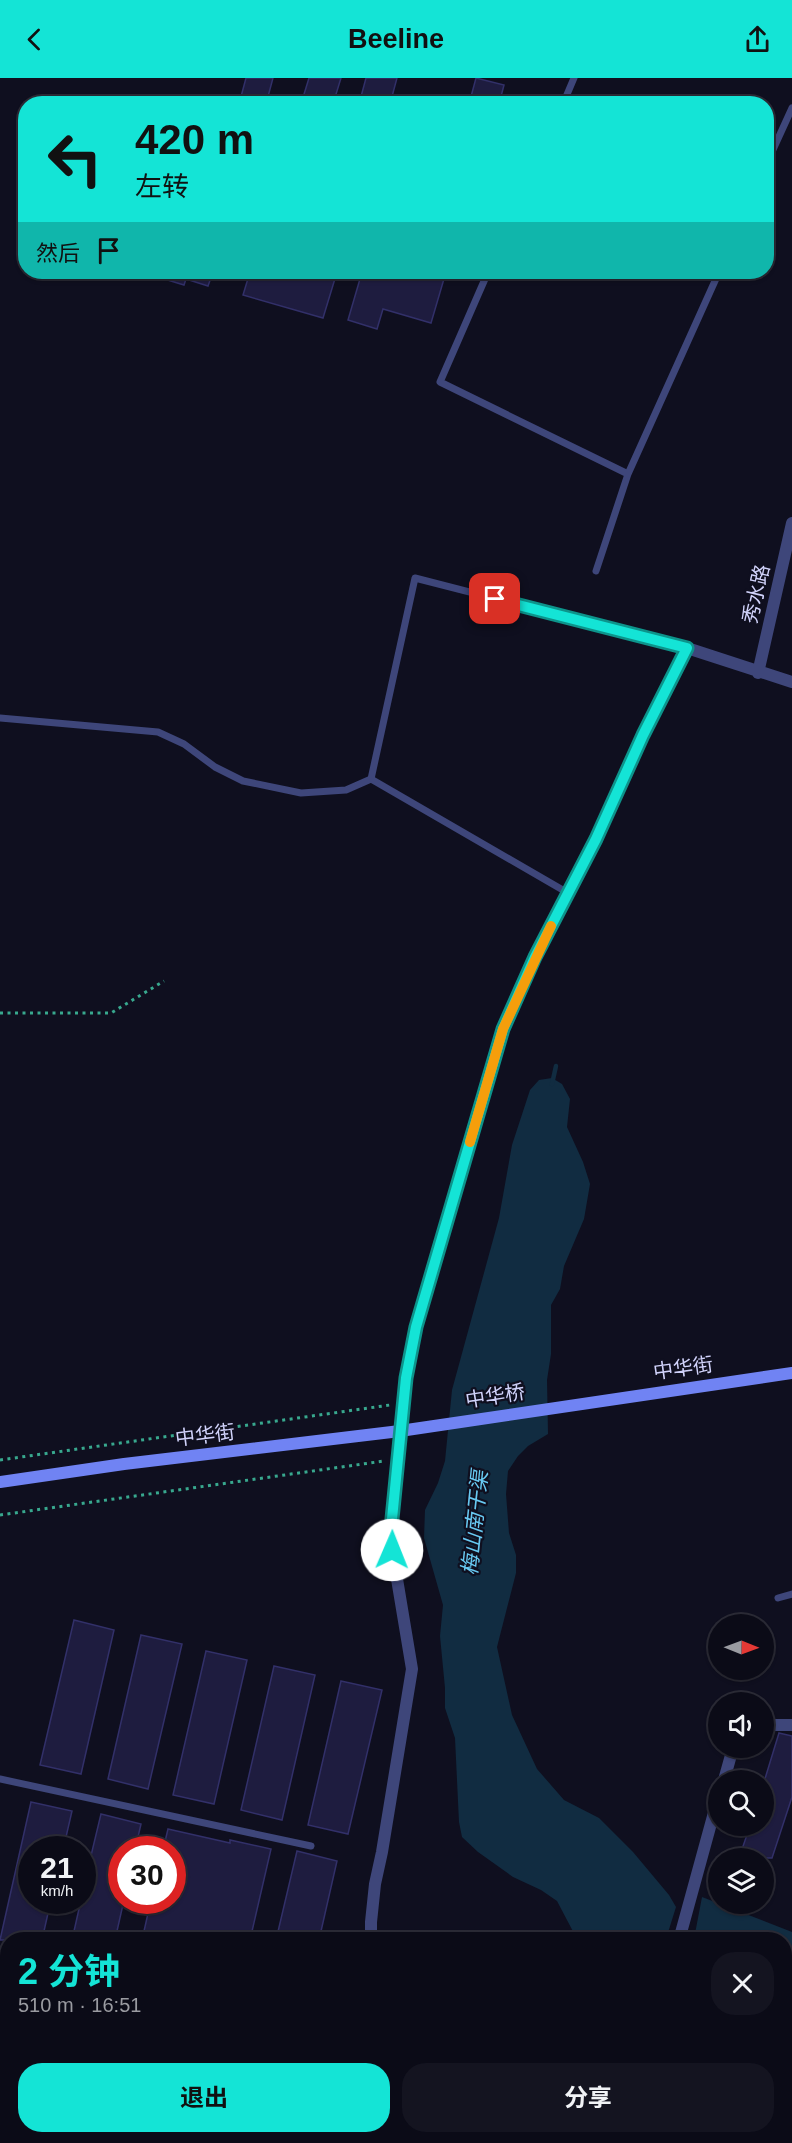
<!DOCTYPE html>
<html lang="zh">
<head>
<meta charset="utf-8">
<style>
	:root { --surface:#0b0b17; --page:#141420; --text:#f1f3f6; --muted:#9a9ba1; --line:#2b2b36; --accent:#14e4d6 }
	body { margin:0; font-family:Helvetica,"Noto Sans SC",sans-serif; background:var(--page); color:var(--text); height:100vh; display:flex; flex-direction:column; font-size:22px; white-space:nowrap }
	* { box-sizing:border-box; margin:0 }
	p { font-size:20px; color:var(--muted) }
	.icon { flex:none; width:33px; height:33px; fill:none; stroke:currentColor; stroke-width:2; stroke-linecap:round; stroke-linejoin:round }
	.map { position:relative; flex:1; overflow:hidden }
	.details { position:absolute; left:0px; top:1854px; width:792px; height:212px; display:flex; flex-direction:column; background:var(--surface); border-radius:24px 24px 0 0; box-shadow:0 2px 4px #0004,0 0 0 2px var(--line) }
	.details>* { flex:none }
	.banner { position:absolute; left:18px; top:18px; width:756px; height:183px; border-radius:24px; box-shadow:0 2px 4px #0004,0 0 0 2px var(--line); background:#14e4d6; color:#111; overflow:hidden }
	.needle { width:39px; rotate:91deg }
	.fabs { position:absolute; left:708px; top:1536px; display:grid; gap:12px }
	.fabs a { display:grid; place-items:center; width:66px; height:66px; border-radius:50%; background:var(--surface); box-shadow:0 2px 4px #0004,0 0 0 2px var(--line); font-size:30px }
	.speed { position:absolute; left:18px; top:1758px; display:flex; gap:12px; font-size:30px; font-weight:700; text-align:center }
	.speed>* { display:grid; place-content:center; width:78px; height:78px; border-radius:50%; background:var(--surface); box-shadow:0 2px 4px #0004,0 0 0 2px var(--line); line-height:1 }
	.speed small { font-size:15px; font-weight:400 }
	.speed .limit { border:9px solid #d22; background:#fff; color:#111 }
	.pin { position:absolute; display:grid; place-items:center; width:51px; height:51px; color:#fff; margin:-26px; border-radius:12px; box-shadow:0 3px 9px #0006 }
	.me { position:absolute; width:66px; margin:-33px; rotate:1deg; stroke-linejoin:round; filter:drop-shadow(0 0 4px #0008) }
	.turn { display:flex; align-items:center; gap:21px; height:126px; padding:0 18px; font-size:27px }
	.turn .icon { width:78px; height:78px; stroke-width:2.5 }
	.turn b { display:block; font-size:42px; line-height:51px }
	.then { display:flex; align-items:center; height:57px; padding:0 18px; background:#0003; gap:12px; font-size:22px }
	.round { display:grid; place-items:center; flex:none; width:63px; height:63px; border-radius:24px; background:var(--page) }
	.headline { display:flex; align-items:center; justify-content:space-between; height:102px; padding:0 18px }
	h1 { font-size:36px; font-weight:700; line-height:45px; color:var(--accent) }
	.cta { display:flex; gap:12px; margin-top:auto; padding:12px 18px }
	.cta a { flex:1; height:69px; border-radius:24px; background:var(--accent); color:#111; font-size:24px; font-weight:700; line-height:69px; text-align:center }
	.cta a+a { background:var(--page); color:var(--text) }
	header { display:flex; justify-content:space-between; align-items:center; height:78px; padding:0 18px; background:var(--accent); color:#111; font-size:27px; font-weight:700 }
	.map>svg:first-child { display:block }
</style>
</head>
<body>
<header><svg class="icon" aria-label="back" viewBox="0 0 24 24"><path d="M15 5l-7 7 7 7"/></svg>Beeline<svg class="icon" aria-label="share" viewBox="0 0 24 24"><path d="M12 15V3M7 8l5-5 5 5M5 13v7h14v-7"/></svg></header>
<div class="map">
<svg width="792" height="2065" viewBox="0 0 792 2065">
	<rect width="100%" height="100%" fill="#0f0f1f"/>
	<path fill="#112c41" d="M552,1000L562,1006L570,1021L567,1049L583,1084L590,1106L584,1141L564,1188L560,1211L551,1227V1276L547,1302L548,1356L528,1368L518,1378L508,1393L506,1416L509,1455L516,1477V1495L497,1569L512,1637L537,1691L564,1722L599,1740L633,1774L669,1817L676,1829L666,1861H577L557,1823L541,1812L513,1799L478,1774L462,1759L459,1744L455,1660L445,1630V1610L440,1558L443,1527L424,1460L425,1432L438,1405L445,1383L452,1312L499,1140L512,1067L530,1012L539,1002Z
		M702,1819L792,1854V2065H642L646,2058H784V1862L694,1861Z
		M0,1919L7,1921L8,2058H300L309,2065H11L0,2052Z"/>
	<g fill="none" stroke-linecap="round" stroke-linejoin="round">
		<path stroke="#112c41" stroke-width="4.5" d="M552,1006L556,988"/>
	</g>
	<path fill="#1e1c3f" stroke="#323069" stroke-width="1.5" d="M246,0H273L266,26H239Z
		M309,0H341L333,26H301Z
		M366,0H397L390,26H359Z
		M476,0L504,7L499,26H469Z
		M151,194H213L208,208L186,201L184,207L151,197Z
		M250,194H337L323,240L243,217Z
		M362,194H446L431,245L383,231L377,251L348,242Z
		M74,1542L114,1552L81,1696L40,1687Z
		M141,1557L182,1566L148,1711L108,1701Z
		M206,1573L247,1582L214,1726L173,1717Z
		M274,1588L315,1597L282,1742L241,1732Z
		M341,1603L382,1612L348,1756L308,1747Z
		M779,1655L792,1658V1719L772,1780H739L750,1748H764V1704Z
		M31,1724L72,1733L63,1772H32V1822H51L42,1862H0Z
		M101,1736L141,1746L135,1772H122V1822H124L115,1862H72L81,1822H82V1815Z
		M168,1751L230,1765V1762L271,1771L250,1862H142L151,1822H172V1772H163Z
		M297,1773L337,1783L319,1862H276Z"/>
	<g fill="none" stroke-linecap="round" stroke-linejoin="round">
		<path stroke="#38a88e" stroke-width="3" stroke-dasharray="3 4.5" stroke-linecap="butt" d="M0,935H111L164,903
			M0,1382L390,1327
			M0,1437L384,1383"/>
		<path stroke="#3e467a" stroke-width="7" d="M563,26L574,0
			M766,87L792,30
			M488,194L440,304L628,396
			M596,493L628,396L719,194
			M0,640L158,654L184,666L215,689L243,703L301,715L346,712L371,701L415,500L687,570
			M371,701L568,815
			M778,1520L792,1516
			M0,1701L311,1768"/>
		<path stroke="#3e467a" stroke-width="12" d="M758,595L792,445
			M764,1647H792
			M724,1702L733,1670
			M371,1862V1844L375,1806L382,1774L412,1591L392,1471L391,1451L406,1300L416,1249L503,951L535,879L596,761L643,657L687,570L792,604
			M679,1862L718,1720"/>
		<path stroke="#7083f3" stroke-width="12" d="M0,1404L124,1386L400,1353L792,1295"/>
	</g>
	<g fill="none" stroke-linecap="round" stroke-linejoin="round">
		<defs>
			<path id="route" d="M392,1472L391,1451L406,1300L416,1249L503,951L535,879L596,761L643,657L687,570L495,521"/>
		</defs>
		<use href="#route" stroke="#0d948b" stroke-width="15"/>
		<use href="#route" stroke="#14e4d6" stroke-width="10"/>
		<path stroke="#f59e0b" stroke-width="10" d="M470,1064L503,951L551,848"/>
	</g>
	<g text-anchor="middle" stroke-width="4.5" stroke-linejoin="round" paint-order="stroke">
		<g font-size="20" fill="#d1d3fb" stroke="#0f0f1f">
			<text transform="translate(756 516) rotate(-77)" y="7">秀水路</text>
			<text transform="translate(683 1290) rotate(-8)" y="7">中华街</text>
			<text transform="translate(495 1318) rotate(-9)" y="7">中华桥</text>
			<text transform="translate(205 1357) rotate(-7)" y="7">中华街</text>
		</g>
		<g font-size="21" font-style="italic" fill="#68c9f2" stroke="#0f0f1f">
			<text transform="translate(475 1445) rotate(-84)" y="7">梅山南干渠</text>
		</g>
	</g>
</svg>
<div class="fabs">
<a><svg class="needle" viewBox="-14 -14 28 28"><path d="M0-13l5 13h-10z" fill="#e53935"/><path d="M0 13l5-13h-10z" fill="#9a9ba1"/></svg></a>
<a><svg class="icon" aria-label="sound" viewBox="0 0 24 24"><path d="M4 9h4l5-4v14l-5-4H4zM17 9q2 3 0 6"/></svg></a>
<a><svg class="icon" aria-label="search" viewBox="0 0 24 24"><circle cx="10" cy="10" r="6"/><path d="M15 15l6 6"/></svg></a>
<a><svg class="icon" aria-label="layers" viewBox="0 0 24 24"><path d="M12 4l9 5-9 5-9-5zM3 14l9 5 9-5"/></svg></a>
</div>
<div class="speed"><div>21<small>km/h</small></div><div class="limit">30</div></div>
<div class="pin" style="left:495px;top:521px;background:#d93025"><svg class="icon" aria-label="arrive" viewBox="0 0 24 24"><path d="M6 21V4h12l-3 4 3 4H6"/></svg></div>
<svg class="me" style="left:392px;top:1472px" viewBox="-20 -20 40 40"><circle r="19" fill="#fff"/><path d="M0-13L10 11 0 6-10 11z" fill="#14e4d6"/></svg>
<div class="banner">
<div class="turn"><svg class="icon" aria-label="left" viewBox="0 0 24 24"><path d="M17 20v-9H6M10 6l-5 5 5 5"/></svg><div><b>420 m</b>左转</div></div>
<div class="then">然后<svg class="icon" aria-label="arrive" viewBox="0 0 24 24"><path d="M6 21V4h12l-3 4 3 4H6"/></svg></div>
</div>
<section class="details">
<div class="headline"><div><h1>2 分钟</h1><p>510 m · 16:51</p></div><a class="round"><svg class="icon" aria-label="close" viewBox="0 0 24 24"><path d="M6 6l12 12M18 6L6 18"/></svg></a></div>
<div class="cta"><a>退出</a><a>分享</a></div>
</section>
</div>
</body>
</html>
